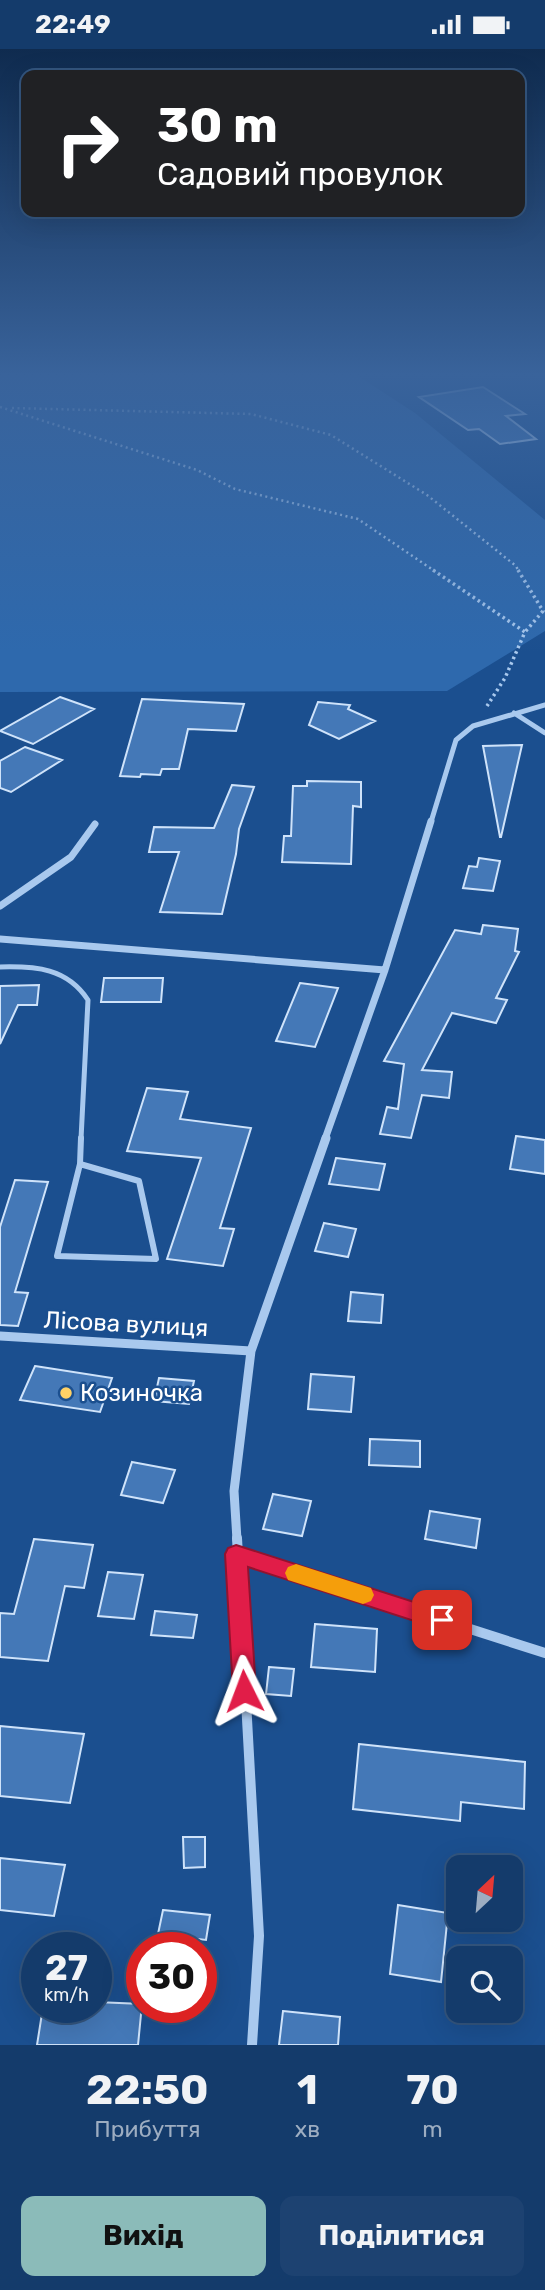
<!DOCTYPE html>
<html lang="uk">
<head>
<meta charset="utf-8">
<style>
	:root { --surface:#143b6b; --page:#1d4271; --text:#f1f3f6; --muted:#9dadc1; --line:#33557e; --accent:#8bbbb9 }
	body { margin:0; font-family:Rubik,sans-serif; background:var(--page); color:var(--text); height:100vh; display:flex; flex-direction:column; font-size:26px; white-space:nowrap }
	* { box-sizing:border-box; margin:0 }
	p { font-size:23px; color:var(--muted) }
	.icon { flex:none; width:38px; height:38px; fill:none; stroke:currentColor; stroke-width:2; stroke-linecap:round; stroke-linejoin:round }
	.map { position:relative; height:1996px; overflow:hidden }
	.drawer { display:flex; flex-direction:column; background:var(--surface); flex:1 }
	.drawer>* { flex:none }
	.hud { position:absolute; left:21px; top:21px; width:504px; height:147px; border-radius:14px; box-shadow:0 7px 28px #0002,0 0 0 2px var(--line); background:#202124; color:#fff; overflow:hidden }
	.needle { width:46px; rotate:26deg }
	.tools { position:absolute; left:446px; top:1806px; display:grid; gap:14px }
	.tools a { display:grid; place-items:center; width:77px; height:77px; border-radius:14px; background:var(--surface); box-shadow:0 7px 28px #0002,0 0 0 2px var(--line); font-size:35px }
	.speed { position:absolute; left:21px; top:1883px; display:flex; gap:14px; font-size:35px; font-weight:700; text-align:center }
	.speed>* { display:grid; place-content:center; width:91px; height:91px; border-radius:50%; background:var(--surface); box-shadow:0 7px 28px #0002,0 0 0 2px var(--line); line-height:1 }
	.speed small { font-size:18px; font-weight:400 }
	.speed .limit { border:10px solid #d22; background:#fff; color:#111 }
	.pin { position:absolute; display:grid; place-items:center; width:60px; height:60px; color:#fff; margin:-30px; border-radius:14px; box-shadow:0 4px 10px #0006 }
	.me { position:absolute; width:77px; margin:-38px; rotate:357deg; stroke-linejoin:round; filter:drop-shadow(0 0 5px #0008) }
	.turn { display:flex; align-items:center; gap:24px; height:147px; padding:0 21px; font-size:32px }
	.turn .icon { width:91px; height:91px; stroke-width:2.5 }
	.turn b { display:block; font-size:49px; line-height:60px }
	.eta { display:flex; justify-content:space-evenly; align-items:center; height:119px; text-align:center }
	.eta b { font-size:42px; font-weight:700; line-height:49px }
	.cta { display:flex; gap:14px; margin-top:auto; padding:14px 21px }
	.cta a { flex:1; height:80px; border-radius:14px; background:var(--accent); color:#111; font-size:28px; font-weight:700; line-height:80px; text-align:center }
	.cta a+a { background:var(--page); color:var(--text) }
	.status { display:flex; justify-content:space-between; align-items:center; height:49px; padding:0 35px; background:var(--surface); direction:ltr }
	.status svg { height:19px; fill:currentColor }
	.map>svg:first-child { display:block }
</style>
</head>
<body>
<div class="status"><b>22:49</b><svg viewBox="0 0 49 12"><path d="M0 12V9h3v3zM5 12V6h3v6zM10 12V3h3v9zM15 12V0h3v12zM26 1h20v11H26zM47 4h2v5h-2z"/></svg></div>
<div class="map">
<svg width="545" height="1996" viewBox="0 0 545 1996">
	<rect width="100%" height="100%" fill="#1b4f8f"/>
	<path fill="#2e69ad" d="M0,323H352L415,364L545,471V582L447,642L0,643Z"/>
	<path fill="#4478b7" stroke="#cfe3fa" stroke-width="2" d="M483,338L525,365L506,367L536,390L500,395L479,380L468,381L419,348Z
		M60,648L94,660L33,695L0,682Z
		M142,650L244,655L236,682L188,680L179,720H162L160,726L141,725L140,728L120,727Z
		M318,653L350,656L348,660L375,672L339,690L309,676Z
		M522,696L501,788H500L483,697Z
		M25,698L62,711L11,743L0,739V712Z
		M307,732L361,733V758L353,757L351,815L282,813L284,787H291L293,737H307Z
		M232,736L254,738L239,780L236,805L222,865L160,863L179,803H149L154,778L214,779Z
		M479,809L500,812L493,842L463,839L469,817L477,818Z
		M483,876L518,880L515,902L519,903L496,949L507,951L496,974L452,964L422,1021L452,1023L449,1049L422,1046L411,1089L380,1085L387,1058L398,1060L404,1015L384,1012L455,881L481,885Z
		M104,929H163L161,953H101Z
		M300,934L338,939L315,998L276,992Z
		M39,936L37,956H18L0,995V937Z
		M147,1039L188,1043L180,1070L251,1079L220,1179L234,1180L223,1217L167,1210L201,1109L127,1102Z
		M516,1087L545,1091V1125L510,1120Z
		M336,1109L385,1115L379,1141L329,1135Z
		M15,1131L48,1133L15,1243L28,1244L18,1277L0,1276V1178Z
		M324,1174L356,1180L348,1208L315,1202Z
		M351,1243L383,1246L381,1274L348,1272Z
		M35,1317L112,1329L100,1363L20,1351Z
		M311,1325L354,1328L351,1363L308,1360Z
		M159,1329L194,1332L189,1355L154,1352Z
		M370,1390L420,1392V1418L369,1416Z
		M132,1413L175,1421L163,1454L121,1446Z
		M273,1445L311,1452L302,1487L263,1480Z
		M430,1462L480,1470L476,1499L425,1490Z
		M34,1490L93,1496L84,1539L65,1537L48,1612L0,1608V1564L14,1565Z
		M108,1523L143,1526L134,1570L98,1567Z
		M155,1562L197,1566L193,1589L151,1586Z
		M315,1575L377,1580L375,1623L311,1618Z
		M269,1618L294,1620L291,1647L266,1645Z
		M0,1677L84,1685L70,1754L0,1747Z
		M359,1695L525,1713L524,1760L461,1753L460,1772L353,1760Z
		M183,1788H205V1818L184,1819Z
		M0,1809L65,1816L54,1867L0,1861Z
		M398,1856L448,1864L441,1933L390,1925Z
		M163,1861L210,1866L206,1891L158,1885Z
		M96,1953L142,1955L138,1996H37L43,1958H96Z
		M283,1962L340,1968L338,1996H279Z"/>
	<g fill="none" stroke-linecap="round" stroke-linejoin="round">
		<path stroke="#a9c9ee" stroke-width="2.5" stroke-dasharray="2 3.5" stroke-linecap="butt" d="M0,358L197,421L235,440L358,470L436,523
			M12,359L251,365L331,386L427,446L516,517L519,523"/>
		<path stroke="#a9c9ee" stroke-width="3.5" stroke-dasharray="2.5 3.5" stroke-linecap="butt" d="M433,521L525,583L505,629L487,657
			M518,521L543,562L525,583"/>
		<path stroke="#a9c9ee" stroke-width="5" d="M0,918C36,917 67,919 88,951L81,1090"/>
		<path stroke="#a9c9ee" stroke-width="6" d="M80,1115L139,1132L156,1210L57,1207Z
			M80,1115L81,1089"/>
		<path stroke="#a9c9ee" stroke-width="5" d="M514,664L545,684
			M431,773L456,691L473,677L545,656"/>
		<path stroke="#a9c9ee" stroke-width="7" d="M0,857L71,808L95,775
			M0,890L385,921
			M325,1090L385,921L431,772"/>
		<path stroke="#a9c9ee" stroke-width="9" d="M0,1287L251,1302
			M237,1491L234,1442L251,1302L326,1089"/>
		<path stroke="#a9c9ee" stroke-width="10" d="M237,1489L259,1887L252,1996
			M236,1505L545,1604"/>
	</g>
	<linearGradient id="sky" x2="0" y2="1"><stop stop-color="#0f2b4f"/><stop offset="0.54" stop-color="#39639b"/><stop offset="1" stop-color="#39639b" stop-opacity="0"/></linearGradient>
	<rect width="545" height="603" fill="url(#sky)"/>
	<path fill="#e11d48" stroke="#92132f" stroke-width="2" d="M236,1496L442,1562L450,1564L453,1571L450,1578L442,1581L248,1518L256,1642L252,1649L244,1652L236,1649L233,1642L225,1505L228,1499Z"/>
	<path fill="#f59e0b" d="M296,1515L371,1539L374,1546L371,1552L363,1555L288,1531L285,1524L288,1518Z"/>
	<circle fill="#ffd166" stroke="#1b4f8f" stroke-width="2.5" cx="66" cy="1344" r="7"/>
	<g text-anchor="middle" stroke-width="5" stroke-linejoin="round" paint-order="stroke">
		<g font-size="24" fill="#fff" stroke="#1b4f8f">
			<text transform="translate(126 1275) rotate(3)" y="8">Лісова вулиця</text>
		</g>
		<g font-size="24" fill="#fff" stroke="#1b4f8f" text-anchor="start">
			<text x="80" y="1352">Козиночка</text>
		</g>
	</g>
</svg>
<div class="tools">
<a><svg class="needle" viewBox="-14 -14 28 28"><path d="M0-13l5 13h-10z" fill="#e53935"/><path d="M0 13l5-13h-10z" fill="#9dadc1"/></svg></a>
<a><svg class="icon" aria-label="search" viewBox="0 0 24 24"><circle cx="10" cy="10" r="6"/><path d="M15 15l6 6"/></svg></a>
</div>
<div class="speed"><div>27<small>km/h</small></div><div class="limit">30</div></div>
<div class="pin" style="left:442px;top:1571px;background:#d93025"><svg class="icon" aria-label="arrive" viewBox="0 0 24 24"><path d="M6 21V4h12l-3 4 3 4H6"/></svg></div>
<svg class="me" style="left:244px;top:1642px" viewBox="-20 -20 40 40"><path d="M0-17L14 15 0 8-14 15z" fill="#e11d48" stroke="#fff" stroke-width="4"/></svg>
<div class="hud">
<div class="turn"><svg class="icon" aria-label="right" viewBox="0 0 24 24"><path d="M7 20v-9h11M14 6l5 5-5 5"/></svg><div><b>30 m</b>Садовий провулок</div></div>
</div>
</div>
<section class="drawer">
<div class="eta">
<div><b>22:50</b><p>Прибуття</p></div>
<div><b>1</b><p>хв</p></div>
<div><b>70</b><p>m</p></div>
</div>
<div class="cta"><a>Вихід</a><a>Поділитися</a></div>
</section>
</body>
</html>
